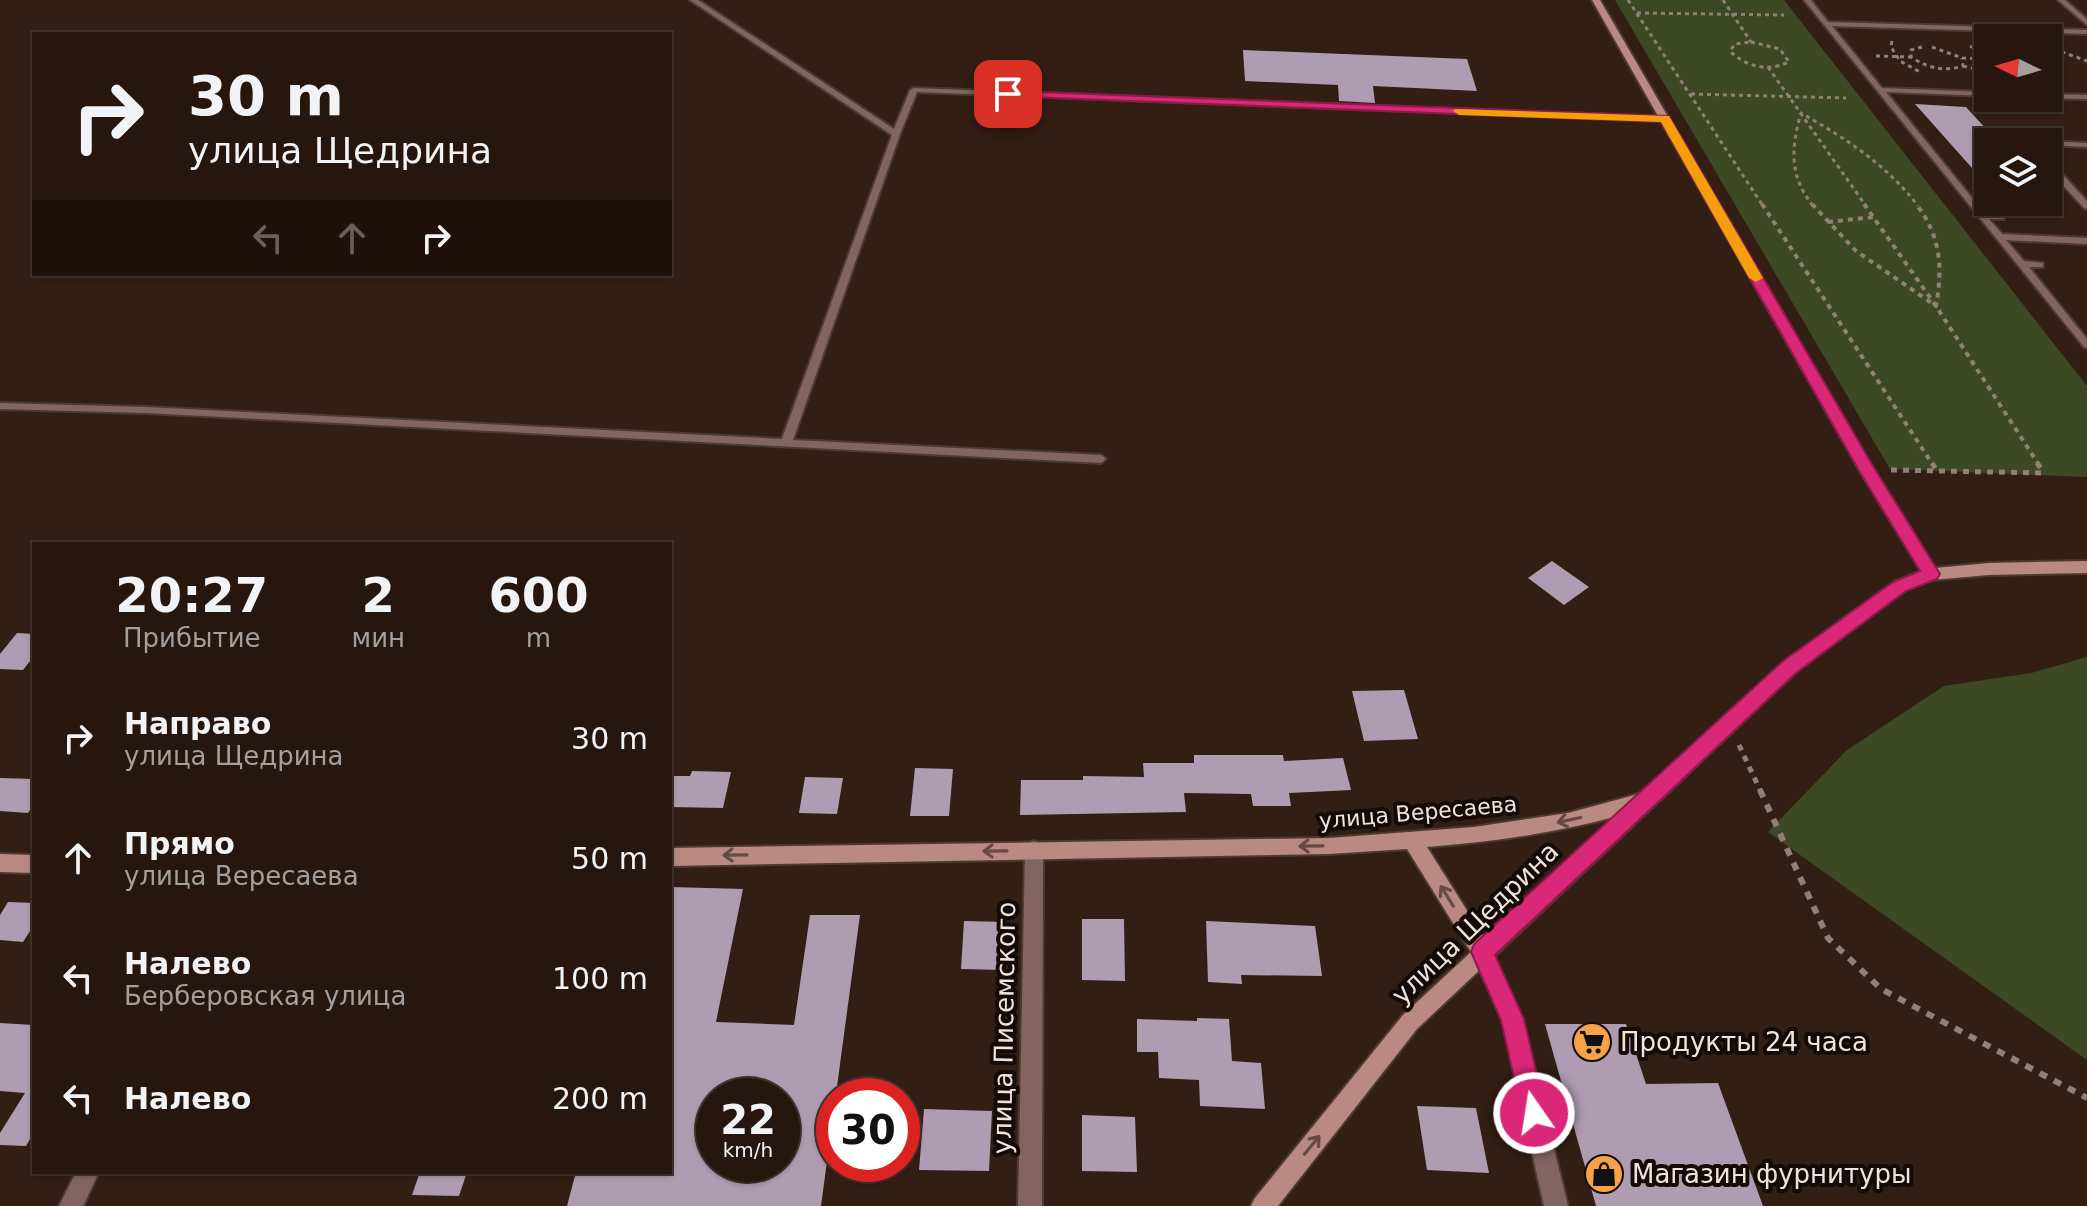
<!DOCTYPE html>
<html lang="ru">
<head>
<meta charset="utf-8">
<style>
	:root { --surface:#26160e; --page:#32231c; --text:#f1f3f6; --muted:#a49f9e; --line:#42352e }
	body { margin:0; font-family:"DejaVu Sans",sans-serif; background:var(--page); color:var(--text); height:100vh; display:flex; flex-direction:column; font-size:30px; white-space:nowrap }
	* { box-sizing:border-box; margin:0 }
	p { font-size:26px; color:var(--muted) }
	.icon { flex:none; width:44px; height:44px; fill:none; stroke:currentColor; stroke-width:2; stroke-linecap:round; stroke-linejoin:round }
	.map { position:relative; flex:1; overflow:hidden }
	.panel { position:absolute; left:32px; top:542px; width:640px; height:632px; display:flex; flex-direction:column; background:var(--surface); border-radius:0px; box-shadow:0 2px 6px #0004,0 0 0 2px var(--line) }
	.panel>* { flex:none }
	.hud { position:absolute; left:32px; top:32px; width:640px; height:244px; border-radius:0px; box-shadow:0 2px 6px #0004,0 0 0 2px var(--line); background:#26160e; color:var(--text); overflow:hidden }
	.needle { width:52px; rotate:275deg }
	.controls { position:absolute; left:1974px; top:24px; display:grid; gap:16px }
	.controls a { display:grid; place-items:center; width:88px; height:88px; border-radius:0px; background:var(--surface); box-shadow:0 2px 6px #0004,0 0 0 2px var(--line); font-size:40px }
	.speed { position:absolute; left:696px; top:1078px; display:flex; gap:16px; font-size:40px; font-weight:700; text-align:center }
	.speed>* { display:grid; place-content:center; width:104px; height:104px; border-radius:50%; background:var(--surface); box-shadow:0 2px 6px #0004,0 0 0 2px var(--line); line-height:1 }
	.speed small { font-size:20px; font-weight:400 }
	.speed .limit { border:12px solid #d22; background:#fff; color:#111 }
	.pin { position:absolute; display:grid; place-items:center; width:68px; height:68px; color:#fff; margin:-34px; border-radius:16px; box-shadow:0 4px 12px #0006 }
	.me { position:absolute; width:88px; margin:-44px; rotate:347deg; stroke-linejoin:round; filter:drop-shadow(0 0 6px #0008) }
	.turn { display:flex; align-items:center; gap:28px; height:168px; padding:0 24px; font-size:36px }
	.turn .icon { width:104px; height:104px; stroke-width:2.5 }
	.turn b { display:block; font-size:56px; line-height:68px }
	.lanes { display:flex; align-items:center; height:76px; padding:0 24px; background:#0003; justify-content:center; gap:40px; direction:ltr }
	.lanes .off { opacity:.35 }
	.eta { display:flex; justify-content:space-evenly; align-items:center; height:136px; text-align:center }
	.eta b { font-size:48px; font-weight:600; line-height:56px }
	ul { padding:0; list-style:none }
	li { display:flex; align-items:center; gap:24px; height:120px; padding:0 24px }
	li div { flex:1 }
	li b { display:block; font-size:30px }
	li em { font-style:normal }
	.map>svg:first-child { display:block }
</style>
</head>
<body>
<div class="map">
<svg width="2087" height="1206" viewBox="0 0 2087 1206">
	<rect width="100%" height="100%" fill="#331e13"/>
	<path fill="#3d4925" d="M1615,0H1784L2087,386V477L1890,469Z
		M2087,657V1060L1768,832L1847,750L1944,686L2031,673Z"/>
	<path fill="#af9cb2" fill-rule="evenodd" d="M1243,50L1467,59L1477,91L1373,86L1375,103L1339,101L1338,85L1245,81Z
		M1915,104L1966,107L1988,131V186Z
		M1552,561L1589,587L1564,605L1528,578Z
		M17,633L34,634V656L23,670L0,669V654Z
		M1404,690L1418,739L1364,741L1352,691Z
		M1194,755H1283L1284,761L1343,758L1351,790L1289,793L1291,806H1253L1251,794L1184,793L1186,812L1020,815L1021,780H1083V776L1144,777L1143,763H1194Z
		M915,768L953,769L949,816H910Z
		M692,771L731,772L723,808L670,807V776H690Z
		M805,777L843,778L837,814L799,813Z
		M0,778L34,779V804L28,813L0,811Z
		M670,887L743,889L716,1022L794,1025L810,915H860L821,1206H567L576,1172H670ZM714,1096H782V1164H714Z
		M8,902L34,903V925L23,942L0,940V915Z
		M1082,919H1124L1125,981L1082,980Z
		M964,921L1006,922L1003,970L961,969Z
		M1206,921L1315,926L1322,976L1241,975L1242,984L1208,982Z
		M1197,1018L1229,1019L1232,1061L1261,1063L1265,1109L1200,1106L1199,1080L1159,1078L1158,1052H1137V1019L1197,1021Z
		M0,1023L34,1025V1132L26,1146L0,1145V1133L25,1093L0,1091Z
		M1545,1024H1626L1646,1084L1718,1083L1763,1206H1596Z
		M1417,1106L1476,1108L1489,1173L1427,1170Z
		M924,1109L992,1111L989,1171L919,1170Z
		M1082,1115L1135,1117L1137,1172L1082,1171Z
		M420,1172H467L459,1196L412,1195Z"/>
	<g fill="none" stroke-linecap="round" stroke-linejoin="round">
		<defs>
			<path id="lane" d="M690,0H698L894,129L910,90L914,88L1665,117L1669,119L1665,121L917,92L900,134L793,440L1101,455L1106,459L1101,463L146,413L0,409V403L146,407L782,439L892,135Z
				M1804,0H1811L1828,22L2087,30V34L1832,26L1882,88L1988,92V96L1886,92L1985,214L2004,215V219H1989L2002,234L2087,238V244L2006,240L2024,261L2043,263V267H2029L2087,339V348L2084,347Z
				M2058,0H2065L2087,19V25Z
				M2048,94L2087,95V99L2048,98Z
				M2048,141L2087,143V147L2048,145V142H2045Z
				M2048,162H2051L2087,201V209L2084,208L2048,169Z"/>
			<path id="street" d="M1034,841L1041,844L1043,850L1042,1206H1018L1025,850L1027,844Z
				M1482,942L1489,945L1522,1019L1568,1206H1544L1502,1020L1472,952L1475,945Z
				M76,1172H99L83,1206H59Z"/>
			<path id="secondary" d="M1592,0H1600L1872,467L1935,568L1989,563L2087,561V573L1989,575L1932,580L1906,590L1796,672L1417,1029L1278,1206H1251L1255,1198L1403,1015L1471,952L1407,849L1329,854L670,866V848L1329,838L1474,827L1568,813L1642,793L1784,662L1894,582L1921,571L1859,469ZM1618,816L1485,939L1427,847C1492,842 1555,833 1618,816Z
				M0,854L34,855V873L0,872Z"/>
		</defs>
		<use href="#lane" stroke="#4e3a2f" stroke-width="4"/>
		<use href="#street" stroke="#4e3a2f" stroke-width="4"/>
		<use href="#secondary" stroke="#4e3a2f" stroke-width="4"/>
		<path stroke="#928077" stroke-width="3" stroke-dasharray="4 4" stroke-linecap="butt" d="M1628,0L1763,206
			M1723,0L1751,42
			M1637,13L1784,15
			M1892,41L1891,47L1900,61L1920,72
			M1751,42L1780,49L1789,62C1768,72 1746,67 1730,51L1735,44Z
			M1970,46L1988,57
			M1922,47L1911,50V57C1927,68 1944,72 1963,66L1962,58
			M1932,47L1962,58L1988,59
			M2054,49L2087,61
			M2048,53L2063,55
			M1876,56L1910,57
			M1963,66L1988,72
			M1768,67L1866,206
			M1691,94L1846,98
			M1813,206C1789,176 1791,148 1801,113C1845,138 1887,165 1918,206"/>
		<path stroke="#928077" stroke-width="4" stroke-dasharray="5 5" stroke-linecap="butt" d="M1762,204L1933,465
			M1812,204L1856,251L1936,306C1943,268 1941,236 1916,204
			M1864,204L1936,306L2039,465
			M1828,222L1874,217"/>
		<path stroke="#928077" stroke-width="5" stroke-dasharray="6 6" stroke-linecap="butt" d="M1932,463L1937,471
			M2037,463L2044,473
			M1891,470L2044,473
			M1739,745L1761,792"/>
		<path stroke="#928077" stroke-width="6" stroke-dasharray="8 8" stroke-linecap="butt" d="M1760,790L1828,938L1881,989L2087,1098"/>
		<use href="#lane" fill="#836560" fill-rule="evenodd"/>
		<use href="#street" fill="#836560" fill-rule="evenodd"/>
		<use href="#secondary" fill="#b98982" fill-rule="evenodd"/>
	</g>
	<defs><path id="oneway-shaft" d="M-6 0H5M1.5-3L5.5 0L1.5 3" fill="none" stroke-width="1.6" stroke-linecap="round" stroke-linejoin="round" transform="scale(2)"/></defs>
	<g stroke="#664a44">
		<use href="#oneway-shaft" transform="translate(1569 820) rotate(168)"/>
		<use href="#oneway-shaft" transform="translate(1311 846) rotate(179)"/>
		<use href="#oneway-shaft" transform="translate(995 851) rotate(179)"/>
		<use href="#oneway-shaft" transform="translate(735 855) rotate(179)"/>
		<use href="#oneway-shaft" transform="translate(1447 896) rotate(-122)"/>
		<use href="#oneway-shaft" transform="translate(1312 1145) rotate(-51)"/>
	</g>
	<path fill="#db2777" stroke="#8e194d" stroke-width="2" d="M1008,91L1669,116L1873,466L1940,574L1937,579L1906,591L1797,672L1495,955L1524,1019L1546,1113L1543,1121L1534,1125L1525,1121L1522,1113L1501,1020L1471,952L1474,944L1783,661L1893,582L1920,571L1858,469L1661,122L1004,96V92Z"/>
	<path fill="#f59e0b" d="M1455,109L1669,116L1763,278L1756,282L1749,278L1661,122L1459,115L1453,111Z"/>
	<defs>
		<symbol id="supermarket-disc" viewBox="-11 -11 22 22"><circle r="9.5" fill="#f7a149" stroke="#140b06"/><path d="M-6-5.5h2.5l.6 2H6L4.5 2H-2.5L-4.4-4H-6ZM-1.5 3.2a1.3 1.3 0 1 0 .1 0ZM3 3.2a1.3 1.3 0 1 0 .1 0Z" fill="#111"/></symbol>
		<symbol id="shop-disc" viewBox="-11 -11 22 22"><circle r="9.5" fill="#f7a149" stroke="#140b06"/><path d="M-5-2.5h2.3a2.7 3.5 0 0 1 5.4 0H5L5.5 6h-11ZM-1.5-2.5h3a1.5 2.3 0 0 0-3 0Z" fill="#111"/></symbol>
	</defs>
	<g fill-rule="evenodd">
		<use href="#supermarket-disc" x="1570" y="1020" width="44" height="44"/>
		<use href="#shop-disc" x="1582" y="1152" width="44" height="44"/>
	</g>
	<g text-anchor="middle" stroke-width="8" stroke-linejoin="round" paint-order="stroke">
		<g font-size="22" fill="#f1e3db" stroke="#140b06">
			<text transform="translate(1418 812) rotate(-5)" y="8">улица Вересаева</text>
		</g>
		<g font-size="26" fill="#f1e3db" stroke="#140b06">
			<text transform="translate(1475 923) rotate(-44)" y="9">улица Щедрина</text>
			<text transform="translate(1004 1028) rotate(-89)" y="9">улица Писемского</text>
		</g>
		<g font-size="26" fill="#f1e3db" stroke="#140b06" text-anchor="start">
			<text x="1620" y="1051">Продукты 24 часа</text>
			<text x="1632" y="1183">Магазин фурнитуры</text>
		</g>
	</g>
</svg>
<div class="controls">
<a><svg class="needle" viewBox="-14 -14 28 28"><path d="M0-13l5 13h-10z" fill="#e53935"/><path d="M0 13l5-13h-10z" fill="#a49f9e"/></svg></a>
<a><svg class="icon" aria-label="layers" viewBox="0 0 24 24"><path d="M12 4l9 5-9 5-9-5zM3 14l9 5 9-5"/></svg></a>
</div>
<div class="speed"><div>22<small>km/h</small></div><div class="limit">30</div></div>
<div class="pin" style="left:1008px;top:94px;background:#d93025"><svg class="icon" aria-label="arrive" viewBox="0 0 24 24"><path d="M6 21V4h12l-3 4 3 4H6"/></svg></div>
<svg class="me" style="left:1534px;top:1113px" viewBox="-20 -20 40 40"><circle r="17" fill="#db2777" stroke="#fff" stroke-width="3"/><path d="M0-11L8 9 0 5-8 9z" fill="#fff"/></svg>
<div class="hud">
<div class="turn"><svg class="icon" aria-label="right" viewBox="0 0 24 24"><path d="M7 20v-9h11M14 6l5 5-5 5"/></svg><div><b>30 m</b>улица Щедрина</div></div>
<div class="lanes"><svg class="icon off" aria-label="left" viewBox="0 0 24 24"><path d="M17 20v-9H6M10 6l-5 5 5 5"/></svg><svg class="icon off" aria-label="ahead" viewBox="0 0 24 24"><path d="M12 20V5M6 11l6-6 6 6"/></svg><svg class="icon" aria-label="right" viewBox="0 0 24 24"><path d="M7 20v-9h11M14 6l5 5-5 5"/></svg></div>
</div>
<section class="panel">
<div class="eta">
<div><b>20:27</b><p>Прибытие</p></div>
<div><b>2</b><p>мин</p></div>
<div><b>600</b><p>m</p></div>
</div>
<ul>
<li><svg class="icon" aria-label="right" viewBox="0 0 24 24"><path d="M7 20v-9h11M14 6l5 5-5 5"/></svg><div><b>Направо</b><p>улица Щедрина</p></div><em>30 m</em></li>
<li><svg class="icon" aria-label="ahead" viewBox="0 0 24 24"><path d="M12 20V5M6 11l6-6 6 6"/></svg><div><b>Прямо</b><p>улица Вересаева</p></div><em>50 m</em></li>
<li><svg class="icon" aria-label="left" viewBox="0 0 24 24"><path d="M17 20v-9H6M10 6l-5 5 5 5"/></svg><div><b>Налево</b><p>Берберовская улица</p></div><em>100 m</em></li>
<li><svg class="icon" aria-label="left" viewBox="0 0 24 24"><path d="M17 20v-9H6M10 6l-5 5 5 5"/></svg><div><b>Налево</b></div><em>200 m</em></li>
</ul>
</section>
</div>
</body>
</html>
